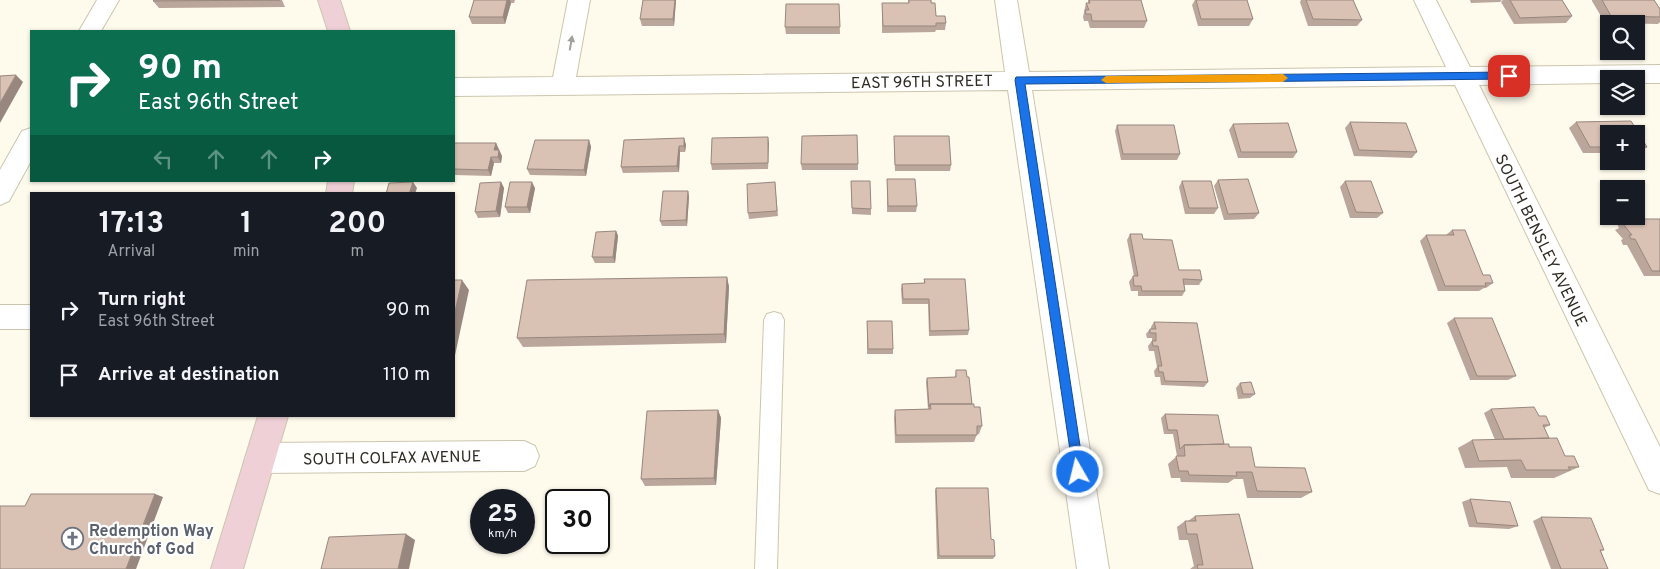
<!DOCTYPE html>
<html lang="en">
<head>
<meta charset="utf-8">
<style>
	:root { --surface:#171b24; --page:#242831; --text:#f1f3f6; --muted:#9ea1a6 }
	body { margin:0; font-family:Overpass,sans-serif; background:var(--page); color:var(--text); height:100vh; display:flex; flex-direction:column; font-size:19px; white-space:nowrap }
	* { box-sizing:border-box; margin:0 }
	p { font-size:16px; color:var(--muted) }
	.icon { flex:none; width:28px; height:28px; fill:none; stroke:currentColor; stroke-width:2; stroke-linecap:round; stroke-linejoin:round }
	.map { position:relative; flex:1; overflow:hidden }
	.side { position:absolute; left:30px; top:192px; width:425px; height:225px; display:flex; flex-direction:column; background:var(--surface); border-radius:0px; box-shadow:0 1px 4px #0004 }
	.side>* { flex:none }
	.top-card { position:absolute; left:30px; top:30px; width:425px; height:152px; border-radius:0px; box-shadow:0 1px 4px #0004; background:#0b6e4f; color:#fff; overflow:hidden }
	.fabs { position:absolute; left:1600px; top:15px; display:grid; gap:10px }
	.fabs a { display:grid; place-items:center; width:45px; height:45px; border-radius:0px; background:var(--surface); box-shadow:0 1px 4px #0004; font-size:25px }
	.speed { position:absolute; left:470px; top:489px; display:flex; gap:10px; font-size:25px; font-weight:700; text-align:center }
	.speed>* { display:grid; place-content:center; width:65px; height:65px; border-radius:50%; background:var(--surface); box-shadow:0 1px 4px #0004; line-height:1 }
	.speed small { font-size:12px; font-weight:400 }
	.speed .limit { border:2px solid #111; border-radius:8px; background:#fff; color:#111 }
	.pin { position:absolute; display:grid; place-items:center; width:42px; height:42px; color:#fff; margin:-21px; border-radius:10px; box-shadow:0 2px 8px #0006 }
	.me { position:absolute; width:55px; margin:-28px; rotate:352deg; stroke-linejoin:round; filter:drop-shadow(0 0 4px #0008) }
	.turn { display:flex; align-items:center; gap:18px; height:105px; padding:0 25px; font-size:22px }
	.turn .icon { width:65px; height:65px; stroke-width:2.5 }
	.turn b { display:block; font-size:35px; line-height:42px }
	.lanes { display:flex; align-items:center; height:48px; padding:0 25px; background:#0003; justify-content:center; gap:25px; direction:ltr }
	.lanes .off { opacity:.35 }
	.eta { display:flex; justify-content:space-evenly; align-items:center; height:85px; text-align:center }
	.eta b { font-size:30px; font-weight:700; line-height:35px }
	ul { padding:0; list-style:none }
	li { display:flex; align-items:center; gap:15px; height:65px; padding:0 25px }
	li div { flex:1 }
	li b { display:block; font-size:19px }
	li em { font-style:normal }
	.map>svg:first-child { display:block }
</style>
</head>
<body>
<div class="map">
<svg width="1660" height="569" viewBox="0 0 1660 569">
	<rect width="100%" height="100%" fill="#fefaec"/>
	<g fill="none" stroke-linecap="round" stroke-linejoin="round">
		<defs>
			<path id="lane" d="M774,312L781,314L784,320L777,569H755L764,320L767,314Z"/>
			<path id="street" d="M97,0H119L101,31H79Z
				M568,0H590L576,77L1005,72L995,0H1017L1029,72L1446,67L1414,0H1436L1470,67L1660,65V83H1636V79H1609V83L1479,85L1660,447V494L1649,490L1455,85L1032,90L1109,569H1077L1008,90L454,96V78L553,77Z
				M31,128V161L9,201L0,205V170L22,131Z
				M0,305H31V329H0Z
				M524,441L535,446L539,456L535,466L524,471L260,473L249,468L245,458L249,448L260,443Z"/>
			<path id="secondary" d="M318,0H340L350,31H328Z
				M328,181H354L352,194H326Z
				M258,416H288L243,569H211Z"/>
		</defs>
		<use href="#lane" stroke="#ccc6ae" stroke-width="2"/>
		<use href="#street" stroke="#ccc6ae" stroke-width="2"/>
		<use href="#secondary" stroke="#ccc6ae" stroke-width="2"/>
		<use href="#lane" fill="#fff" fill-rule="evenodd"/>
		<use href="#street" fill="#fff" fill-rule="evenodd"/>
		<use href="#secondary" fill="#efd0d6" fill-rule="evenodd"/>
	</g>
	<path fill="#bba69b" d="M282,0L285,7L159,8L153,1Z
		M474,0H515L514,3H511L505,24H472L469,17Z
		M643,0H676L674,26H642L640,19Z
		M908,0H931L936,16L946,23L945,30H936L935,32L882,33V3H908Z
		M1088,0H1141L1147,21L1144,28H1090L1088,21H1084L1083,17L1086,3H1088Z
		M1195,0H1247L1253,19L1249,26H1198L1192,5Z
		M1301,0H1353L1362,20L1357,26H1308L1300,2Z
		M1470,0H1502L1500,2L1471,3Z
		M1503,0H1562L1572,16L1566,23L1514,24L1501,2Z
		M1592,0H1654L1660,9V22L1658,24L1605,23L1592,1Z
		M839,4L840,34H786L785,27Z
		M1631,121L1647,147L1639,153H1636V134H1609V153H1583L1569,128L1576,122Z
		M1350,122L1417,152L1412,158L1354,156L1345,128Z
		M1233,124L1297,152L1293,158H1238L1229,130Z
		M1117,125L1180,154L1177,160H1121L1115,131Z
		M894,136L951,165L950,171H895L894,142Z
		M768,137V169L712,170L711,164Z
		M684,138L686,145L685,152H680L679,172L623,173L621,167Z
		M589,140L591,147L586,176L530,175L527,169Z
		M454,143H496L502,156L501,163H494L491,176L454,175Z
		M801,164H858V170H802Z
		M887,179L917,206L916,212H887Z
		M1218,180L1259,213L1254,219L1224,220L1214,186Z
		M851,181L871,209V215L852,214Z
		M1182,181L1218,208L1214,214H1185L1179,187Z
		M1345,181L1383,213L1377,218H1350L1340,187Z
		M501,182L504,188L500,217L478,218L475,212Z
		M775,182L778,216L749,219L748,213Z
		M535,188L530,213H508L505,207Z
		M688,191L689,197L687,226H662L660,221Z
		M1625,219H1660V276H1644L1627,245H1623L1621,240L1623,239L1615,230L1619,228L1617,224Z
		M1452,230L1483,275L1493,283L1486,288H1484L1479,291H1438L1420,241L1426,235H1446Z
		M616,231L618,236L615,263H595L592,257Z
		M1130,234L1143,239L1179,270L1202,280L1199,285H1184L1185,291L1182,296H1138V291H1131L1129,282L1133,276H1134L1127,240Z
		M727,277L729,287L726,343L523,347L517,338Z
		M924,279L969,330L968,335L929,336L928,304H902L901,289L902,284L924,283Z
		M1454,318L1516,376L1508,380H1470L1447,323Z
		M867,321L893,349V354H867Z
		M1154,322L1208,382L1204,387L1161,385L1160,377H1155L1154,371L1157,367L1154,351H1149L1148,346L1152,341V338H1147L1146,334L1150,329H1151V327Z
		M956,370L967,377L972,404L974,407L982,426L979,434H977L974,442L895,443L894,418L895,410L928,409L926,382L927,378L955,377Z
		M1240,383L1255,394L1250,398L1238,399L1236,388Z
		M1491,409L1539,416L1550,425L1544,428L1549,438L1565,456L1579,467L1554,478H1511L1507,467L1465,468L1458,448L1472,440H1495L1484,413Z
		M718,410L721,418L716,485L645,486L641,479Z
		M1165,414L1224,444L1255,467L1312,492L1301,498H1247L1243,479H1234L1228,483L1181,482L1180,478H1171L1168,464L1177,456L1173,434H1164L1161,418Z
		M936,488L991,539L995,556L993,559H937L935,491Z
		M1470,499L1518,526L1509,529L1469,527L1462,502Z
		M1195,516L1253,569H1190L1194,566L1188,540H1179L1177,527L1185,521H1188Z
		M1541,517L1604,550L1601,551L1608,569H1551L1533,521Z"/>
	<path fill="#98877e" d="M507,0H510L511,3L505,24L503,17Z
		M675,0H676L674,26L673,19Z
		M16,75L23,82L0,123V103Z
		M768,137L769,143L768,169Z
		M684,138L686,145L685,152L684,146Z
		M589,140L591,147L586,176L584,170Z
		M496,143L499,150L497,156L494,150Z
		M679,146L680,152L679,172L677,166Z
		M499,150L502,156L501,163L498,157Z
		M491,157L494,163L491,176L488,170Z
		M413,182L417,188L415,194H409Z
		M501,182L504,188L500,217L496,211Z
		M532,182L535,188L530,213L527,207Z
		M688,191L689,197L687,226L686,220Z
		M616,231L618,236L615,263L613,257Z
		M727,277L729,287L726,343L724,334Z
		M462,280L469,290L454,360V316Z
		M718,410L721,418L716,485L714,478Z
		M155,494L163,497L136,569H126Z
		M406,534L415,540L409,569H398Z"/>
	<path fill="#d9c1b4" stroke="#98877e" d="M154,0H280L153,1Z
		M474,0H507L503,17H469Z
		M643,0H675L673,19H640Z
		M909,0H931V3H935L936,16H945L946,23H936V26H883L882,3H909Z
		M1089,0H1141L1147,21H1092L1091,14H1086L1085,10H1089L1086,3H1090Z
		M1196,0H1247L1253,19H1201Z
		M1306,0H1353L1362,20L1313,19Z
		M1510,0H1562L1572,16L1520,18Z
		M1602,0H1654L1660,9V17L1611,16Z
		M786,4H839L840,27H785Z
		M16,75L0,103V76Z
		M1631,121L1647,147H1636V134H1609V147H1590L1576,122Z
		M1350,122L1406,123L1417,152L1359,150Z
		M1288,123L1297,152H1241L1233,124Z
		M1117,125H1174L1180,154H1123Z
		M857,135L858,164H801L802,136Z
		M894,136H949L951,165H895Z
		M768,137V163L711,164L712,138Z
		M684,138V146H679L677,166L621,167L624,140Z
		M535,140H589L584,170L527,169Z
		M454,143H496L494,150H499L498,157H491L488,170L454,169Z
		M887,179H915L917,206H888Z
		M1248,179L1259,213L1228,214L1218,180Z
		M851,181H870L871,209L852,208Z
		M1182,181H1211L1218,208H1189Z
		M1345,181H1371L1383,213L1356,212Z
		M413,182L409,194H386L389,183Z
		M501,182L496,211L475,212L480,183Z
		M510,182H532L527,207H505Z
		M775,182L777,211L748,213L747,184Z
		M663,191H688L686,220L660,221Z
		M1625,219H1660V271H1652L1635,239H1631L1629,235H1632L1623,224H1628Z
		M1452,230H1465L1483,275H1490L1493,283H1485L1486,286H1445L1426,235H1454Z
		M616,231L613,257H592L596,232Z
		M1130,234H1142L1143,239L1172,240L1179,270H1200L1202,280L1183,279L1185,291H1142L1141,286H1134L1133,276H1138Z
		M727,277L724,334L517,338L527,280Z
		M924,279H965L969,330L930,331L929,299H903L902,284L925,283Z
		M454,280H462L454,316Z
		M1454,318H1492L1516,376H1477Z
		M867,321H892L893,349H868Z
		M1154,322L1197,323L1208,382L1165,381L1163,372H1159L1158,366H1162L1158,346H1153L1152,341H1156V333H1150V329H1156Z
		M956,370H966L967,377H969L972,404H930L929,407L927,378L956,377Z
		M1251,382L1255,394H1243L1240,383Z
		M930,404H974V407H980L982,426H977V435H896L895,410L931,409Z
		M1534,407L1539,416H1546L1550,425H1543L1549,438L1504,439L1491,409Z
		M718,410L714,478L641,479L647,411Z
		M1165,414L1218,415L1224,444L1184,445L1180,449L1177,430H1168Z
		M1557,438L1565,456H1574L1579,467H1568L1570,470H1526L1521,460L1479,461L1472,440Z
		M1229,444V447H1251L1255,467L1305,468L1312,492L1257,491L1252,472H1236L1237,476L1189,475L1188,471H1179L1176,456H1185L1184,445Z
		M936,488H988L991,539L994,540L995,556H939Z
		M31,494H155L126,569H0V506H25Z
		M1470,499L1510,502L1518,526L1477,523Z
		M1239,514L1253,569H1198L1197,565H1203L1197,534H1187L1185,521H1196L1195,516Z
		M1541,517L1591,518L1604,550H1600L1608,569H1561Z
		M406,534L398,569H321L329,537Z"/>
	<defs><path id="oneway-solid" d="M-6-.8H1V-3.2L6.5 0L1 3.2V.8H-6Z" transform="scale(1.25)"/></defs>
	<use fill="#a1a09c" href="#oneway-solid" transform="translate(571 43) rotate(-80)"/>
	<path fill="#1a73e8" stroke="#114b97" d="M1509,72L1514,76L1509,79L1025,84L1084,472L1083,477L1078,479L1074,477L1015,80L1016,77Z"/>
	<path fill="#f59e0b" d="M1283,74L1288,78L1283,82L1106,83L1101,80L1106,76Z"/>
	<defs>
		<symbol id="church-ring" viewBox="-11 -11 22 22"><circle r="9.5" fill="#fff" stroke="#6b7280" stroke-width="1.5"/><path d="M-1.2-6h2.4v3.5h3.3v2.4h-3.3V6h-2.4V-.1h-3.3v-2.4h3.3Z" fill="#6b7280"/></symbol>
	</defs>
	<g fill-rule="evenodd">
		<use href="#church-ring" x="60" y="526" width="25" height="25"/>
	</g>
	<g text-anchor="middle" stroke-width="4.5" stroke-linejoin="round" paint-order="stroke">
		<g font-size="16" fill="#2f2c23" stroke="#fff">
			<text transform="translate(922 81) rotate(-1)" y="6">EAST 96TH STREET</text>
			<text transform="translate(1542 240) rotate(64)" y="6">SOUTH BENSLEY AVENUE</text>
			<text transform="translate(392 457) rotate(-1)" y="6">SOUTH COLFAX AVENUE</text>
		</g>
		<g font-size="16" font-weight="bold" fill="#5b616d" stroke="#fff" text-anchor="start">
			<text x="89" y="536">Redemption Way<tspan x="89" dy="18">Church of God</tspan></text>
		</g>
	</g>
</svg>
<div class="fabs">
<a><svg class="icon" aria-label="search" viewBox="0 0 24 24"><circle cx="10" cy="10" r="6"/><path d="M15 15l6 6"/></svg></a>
<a><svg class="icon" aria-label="layers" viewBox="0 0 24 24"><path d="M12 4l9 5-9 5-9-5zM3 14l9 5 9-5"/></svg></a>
<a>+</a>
<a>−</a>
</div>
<div class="speed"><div>25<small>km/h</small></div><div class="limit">30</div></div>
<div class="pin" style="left:1509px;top:76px;background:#d93025"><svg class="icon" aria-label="arrive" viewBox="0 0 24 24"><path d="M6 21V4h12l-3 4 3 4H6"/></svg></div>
<svg class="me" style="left:1078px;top:472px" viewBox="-20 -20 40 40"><circle r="17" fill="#1a73e8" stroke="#fff" stroke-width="3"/><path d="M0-11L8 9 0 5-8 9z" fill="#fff"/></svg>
<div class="top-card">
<div class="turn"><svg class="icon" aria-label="right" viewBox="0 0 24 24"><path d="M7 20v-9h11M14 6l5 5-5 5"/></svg><div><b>90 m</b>East 96th Street</div></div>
<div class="lanes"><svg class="icon off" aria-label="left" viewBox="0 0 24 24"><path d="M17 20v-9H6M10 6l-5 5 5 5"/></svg><svg class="icon off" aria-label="ahead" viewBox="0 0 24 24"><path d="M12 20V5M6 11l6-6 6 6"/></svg><svg class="icon off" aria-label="ahead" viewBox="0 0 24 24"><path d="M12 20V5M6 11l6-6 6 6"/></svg><svg class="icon" aria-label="right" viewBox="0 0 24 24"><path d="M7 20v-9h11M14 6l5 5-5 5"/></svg></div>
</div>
<section class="side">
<div class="eta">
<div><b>17:13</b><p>Arrival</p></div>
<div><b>1</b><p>min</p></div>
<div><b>200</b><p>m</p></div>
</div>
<ul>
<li><svg class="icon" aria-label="right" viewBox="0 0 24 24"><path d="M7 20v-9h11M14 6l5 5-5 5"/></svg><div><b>Turn right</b><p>East 96th Street</p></div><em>90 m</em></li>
<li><svg class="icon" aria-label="arrive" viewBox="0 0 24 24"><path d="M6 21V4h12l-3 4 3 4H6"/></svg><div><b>Arrive at destination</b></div><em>110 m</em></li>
</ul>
</section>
</div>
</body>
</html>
